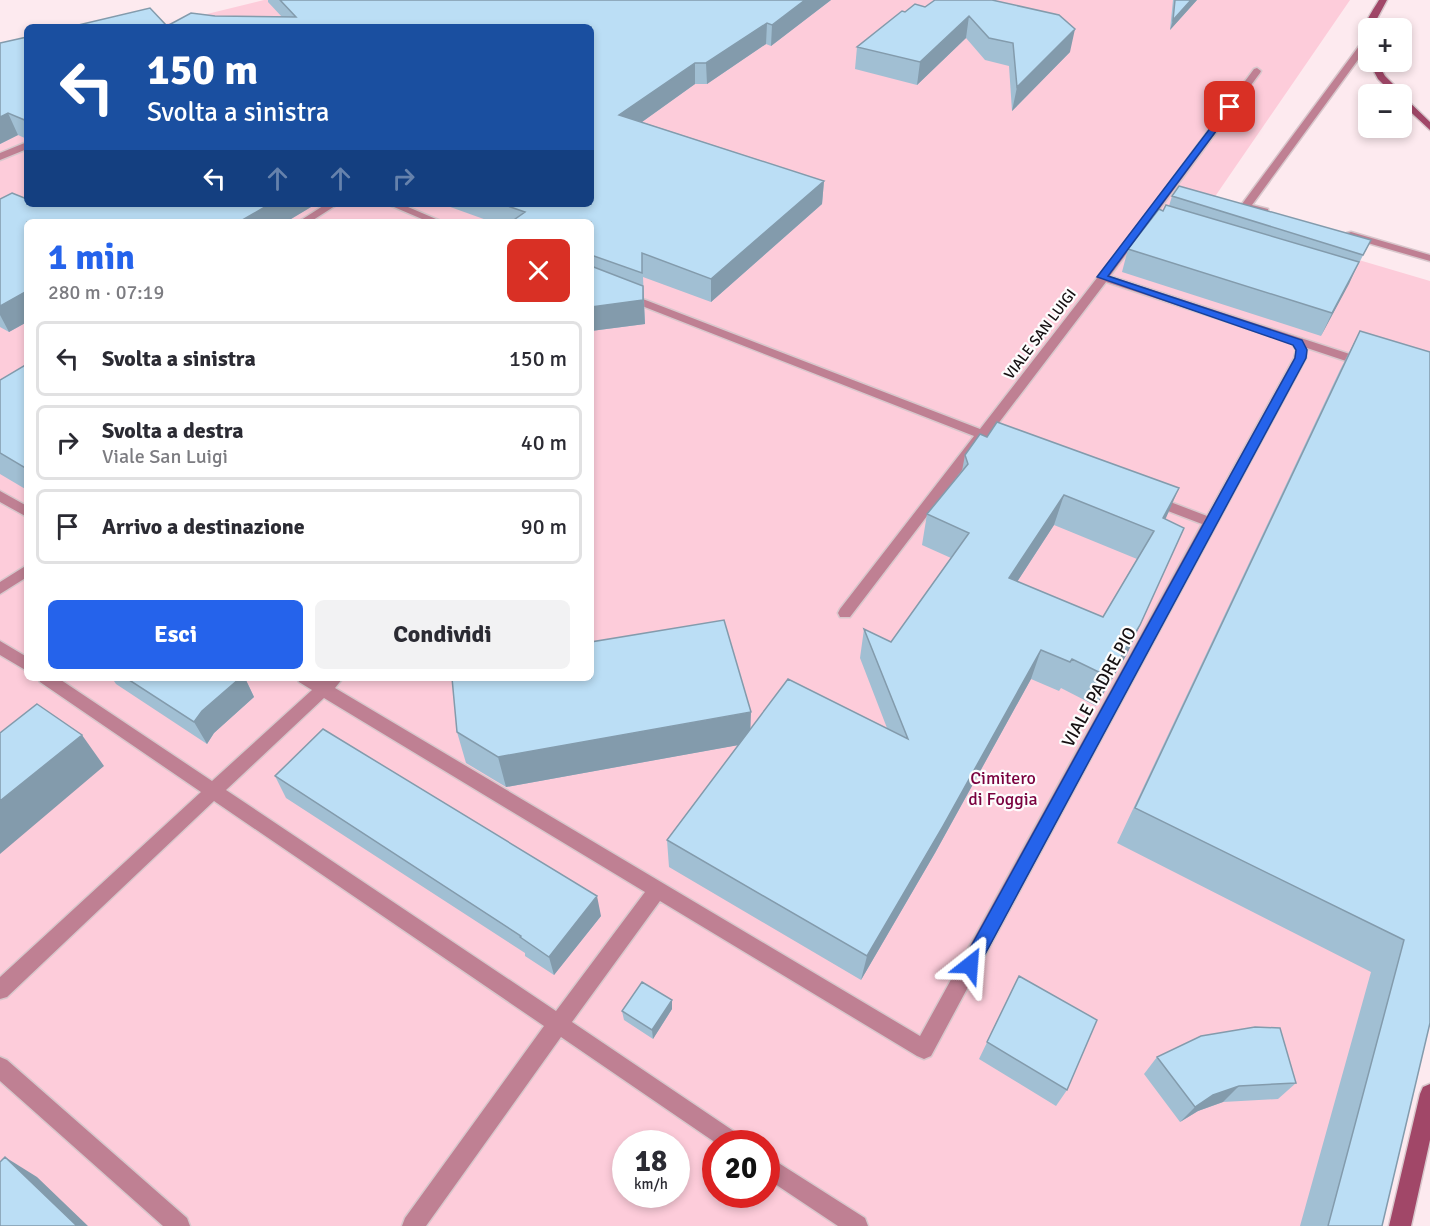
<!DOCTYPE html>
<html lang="it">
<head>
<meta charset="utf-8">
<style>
	:root { --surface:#fff; --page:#f2f2f3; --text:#2b2b33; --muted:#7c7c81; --line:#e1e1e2; --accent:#2563eb }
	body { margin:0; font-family:Signika,sans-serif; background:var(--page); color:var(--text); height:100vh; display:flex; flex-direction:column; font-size:22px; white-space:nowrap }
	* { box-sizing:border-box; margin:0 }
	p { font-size:20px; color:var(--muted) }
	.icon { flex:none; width:33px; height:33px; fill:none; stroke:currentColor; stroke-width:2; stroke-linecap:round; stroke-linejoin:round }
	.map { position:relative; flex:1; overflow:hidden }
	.drawer { position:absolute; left:24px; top:219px; width:570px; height:462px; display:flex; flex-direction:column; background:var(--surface); border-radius:9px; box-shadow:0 3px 9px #0003 }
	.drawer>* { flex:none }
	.hud { position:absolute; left:24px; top:24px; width:570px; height:183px; border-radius:9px; box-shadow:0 3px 9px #0003; background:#1a4fa0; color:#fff; overflow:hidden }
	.tools { position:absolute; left:1358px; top:18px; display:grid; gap:12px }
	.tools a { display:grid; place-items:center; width:54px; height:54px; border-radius:9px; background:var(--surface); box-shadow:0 3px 9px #0003; font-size:30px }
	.speed { position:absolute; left:612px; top:1130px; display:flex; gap:12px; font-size:30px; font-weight:700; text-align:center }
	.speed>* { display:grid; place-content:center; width:78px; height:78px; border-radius:50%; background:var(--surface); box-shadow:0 3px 9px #0003; line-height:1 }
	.speed small { font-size:15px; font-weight:400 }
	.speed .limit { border:9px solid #d22; background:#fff; color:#111 }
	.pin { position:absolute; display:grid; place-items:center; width:51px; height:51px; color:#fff; margin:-26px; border-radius:12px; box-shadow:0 3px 9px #0006 }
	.me { position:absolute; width:66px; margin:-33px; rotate:28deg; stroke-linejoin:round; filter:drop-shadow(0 0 4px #0008) }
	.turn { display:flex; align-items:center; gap:21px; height:126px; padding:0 24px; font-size:27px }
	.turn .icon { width:78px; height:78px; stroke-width:2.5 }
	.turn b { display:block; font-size:42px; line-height:51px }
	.lanes { display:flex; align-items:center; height:57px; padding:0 24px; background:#0003; justify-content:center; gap:30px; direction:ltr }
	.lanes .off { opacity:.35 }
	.round { display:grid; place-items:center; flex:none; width:63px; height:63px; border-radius:9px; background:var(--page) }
	.head { display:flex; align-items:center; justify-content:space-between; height:102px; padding:0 24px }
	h1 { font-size:36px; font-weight:700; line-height:45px; color:var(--accent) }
	.button { display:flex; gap:12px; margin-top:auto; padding:12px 24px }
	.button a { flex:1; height:69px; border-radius:9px; background:var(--accent); color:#fff; font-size:24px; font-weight:700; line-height:69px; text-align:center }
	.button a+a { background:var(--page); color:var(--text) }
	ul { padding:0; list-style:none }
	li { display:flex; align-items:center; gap:18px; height:75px; margin:0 12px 9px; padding:0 12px; border:3px solid var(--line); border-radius:9px }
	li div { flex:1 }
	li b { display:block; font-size:22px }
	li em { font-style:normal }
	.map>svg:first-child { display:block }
</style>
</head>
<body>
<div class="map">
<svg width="1430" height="1226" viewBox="0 0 1430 1226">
	<rect width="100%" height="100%" fill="#fdeaef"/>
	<path fill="#fdccda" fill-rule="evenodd" d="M264,0H1350L1203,214L1430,281V920L1352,1226H0V65L27,58V204H591V27H154ZM27,222H591V678H27ZM626,1143H676V1194H626ZM716,1143H766V1194H716Z"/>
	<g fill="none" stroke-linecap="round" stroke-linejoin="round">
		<defs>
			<path id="lane" d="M1362,42H1368V46L1252,205L1268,209V213L1242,208V204Z
				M1257,68L1261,71L1260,73L1110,276L1368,360L1370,363L1364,367L1307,348L1306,358L931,1056L924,1059L917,1056L660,901L572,1022L741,1136L745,1143H716L561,1037L426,1226H402L405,1218L544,1026L214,801L7,997L0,999V977L201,792L40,682L38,678H58L212,781L312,690L299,682L297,678H318L322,680L325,678H343L335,688L920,1036L1202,524L1147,503L1145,500L1152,495L1207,516L1294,358L1296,350L1292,343L1106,282L991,433L999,438L997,441L985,440L850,617H840L838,613L840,609L974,436L591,286V279L980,429L1145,216L1254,69ZM324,698L645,892L556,1011L226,790Z
				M27,142V149L0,160V153Z
				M326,204H338L310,222H298Z
				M387,204H401L443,222H429Z
				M1351,232L1430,255V261L1347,237V233Z
				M0,491L27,506V517L0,502Z
				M27,565V577L0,594V582Z
				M0,641L27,657V671L0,655Z
				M0,1057L7,1060L187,1218L190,1226H163L0,1081Z
				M766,1155L865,1218L868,1226H838L766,1178Z"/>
			<path id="secondary" d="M1379,0H1387L1372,28H1368V53L1365,52C1355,35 1370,15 1379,0Z
				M1369,62H1377L1385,76L1401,92L1402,95L1430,122V130L1401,103V94H1393L1378,79Z
				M1430,1084V1140L1411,1226H1389L1420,1094L1423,1087Z"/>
		</defs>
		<use href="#lane" stroke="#d8c7cc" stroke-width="3"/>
		<use href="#secondary" stroke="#d8c7cc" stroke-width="3"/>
		<use href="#lane" fill="#bf8093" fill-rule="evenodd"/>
		<use href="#secondary" fill="#a14768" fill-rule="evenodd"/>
	</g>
	<path fill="#a1bfd3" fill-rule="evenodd" d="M268,0H831L771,46L766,44L707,84H695L642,122L824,181L822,204L711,302L643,277L645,324L591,331V222H492L442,204H591L167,26L215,16L282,17L268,2Z
		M935,0L1070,52L1012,111L1009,66L985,60L966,38L917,85L855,69L857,47L905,12L925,7Z
		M1173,0H1197L1170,30Z
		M27,37V139L18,135L0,144V43Z
		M1172,196L1371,240L1321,336L1122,272L1128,249L1169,206Z
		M0,199L27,204H316L286,222H27V322L9,332L0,327Z
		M1360,331L1430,1023L1382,1226H1300L1371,972L1117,843L1340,370Z
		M27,364V490L0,474V380Z
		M965,455L1165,519L1184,528L1127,654L1096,706L1061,688L1059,691L1031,679L935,853L861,980L669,867L667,840L738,745L506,787L466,763L457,732L751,729L887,728L860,658L864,629L891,642L951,558L922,545L927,514L962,471ZM1054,525L1137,559L1103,617L1017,582Z
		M112,678H245L254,697L214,733L207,744L116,684Z
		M275,776L601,916L554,975L525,956V953L286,798Z
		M1019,976L1067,1090L1056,1106L979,1059Z
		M672,1009L653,1039L624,1020L622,1011Z
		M1157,1057L1296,1083L1278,1099L1223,1102L1198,1111L1180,1122L1144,1074Z"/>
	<path fill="#839bac" d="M805,0H831L771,46L772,25Z
		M1191,0H1197L1170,30L1173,20Z
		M969,16L966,38L917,85L920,62Z
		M767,23L766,44L707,84L706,63Z
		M1075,29L1070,52L1012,111L1017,87Z
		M695,63V84L621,137L619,115Z
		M8,113L18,135L0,144V117Z
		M824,181L822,204L711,302V279Z
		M270,204H316L286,222H239Z
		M1359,262L1349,284L1321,336L1332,313Z
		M643,286L645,324L591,331V307Z
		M25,292L27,295V322L9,332L0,315V306Z
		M1179,488L1166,518L1150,548L1163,518Z
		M1064,495L1054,525L1000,608L1009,578Z
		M1184,528L1127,654L1096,706L1109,677Z
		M1041,650L1031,679L935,853L861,980L867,956Z
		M240,678H245L254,697L214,733L207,744L194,722L202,711Z
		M751,712L750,743L506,787L498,757Z
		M82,735L104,766L0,854V801Z
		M597,896L601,916L554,975L549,957Z
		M672,1000V1009L653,1039L652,1030Z
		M1239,1086L1223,1102L1198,1111L1180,1122L1195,1107L1213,1095Z
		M5,1157L37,1177L88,1226H77Z"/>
	<path fill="#bbdef5" stroke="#839bac" stroke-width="1.5" fill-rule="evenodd" d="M280,0H805L772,25L767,23L706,63H695L619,115L824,181L711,279L642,253V273L591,255V222H511L525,212L502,204H591V27H70L150,8L167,26L191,13L215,16L296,17Z
		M935,0H992L1059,15L1075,29L1017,87L1013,43L989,38L969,16L920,62L857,47L902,11L905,12L915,4L925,7Z
		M1175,0H1191L1173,20Z
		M27,37V121L8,113L0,117V43Z
		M1179,186L1371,240L1363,255L1172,196Z
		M12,193L27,199V204H270L239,222H27V293L25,292L0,306V199Z
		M1166,205L1359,262L1332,313L1128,249L1159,209L1163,211Z
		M591,266L643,286V300L591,307Z
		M1360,331L1430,352V1023L1382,1226H1328L1404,940L1135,808Z
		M27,364V469L0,453V380Z
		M997,422L1179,488L1163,518L1184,528L1140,625L1109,677L1072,659L1070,662L1041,650L943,826L867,956L667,840L788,679L908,739L864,629L891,642L969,533L927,514L968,464L965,455L980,434L987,437ZM1064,495L1154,531L1103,617L1009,578Z
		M724,620L751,712L498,757L457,732L452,678H591V642Z
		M126,678H240L202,711L194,722Z
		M37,704L82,735L0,801V733Z
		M323,729L597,896L549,957L520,937L521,936L275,776Z
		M1019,976L1097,1020L1067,1090L987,1042Z
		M642,982L672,1000L652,1030L622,1011Z
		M1255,1027L1280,1028L1296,1083L1239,1086L1213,1095L1195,1107L1157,1057L1201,1036Z
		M5,1157L77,1226H0V1162Z"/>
	<path fill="#2563eb" stroke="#184099" stroke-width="1.5" d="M1227,106L1234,107L1108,276L1302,340L1307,350L1306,358L976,971L970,973L964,971L961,965L964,959L1295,358L1296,350L1293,345L1097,277Z"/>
	<g text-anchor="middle" stroke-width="4.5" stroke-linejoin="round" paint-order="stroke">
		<g font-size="15" fill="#161012" stroke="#fdfdfd">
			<text transform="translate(1040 334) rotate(-53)" y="5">VIALE SAN LUIGI</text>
		</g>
		<g font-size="18" fill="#161012" stroke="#fdfdfd">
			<text transform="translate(1099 687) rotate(-61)" y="6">VIALE PADRE PIO</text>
		</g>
		<g font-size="18" fill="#7a013f" stroke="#fdfdfd">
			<text x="1003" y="784">Cimitero<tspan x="1003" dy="21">di Foggia</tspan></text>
		</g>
	</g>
</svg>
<div class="tools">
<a>+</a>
<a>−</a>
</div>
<div class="speed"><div>18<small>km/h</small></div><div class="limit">20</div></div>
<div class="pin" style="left:1230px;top:107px;background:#d93025"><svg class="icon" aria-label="arrive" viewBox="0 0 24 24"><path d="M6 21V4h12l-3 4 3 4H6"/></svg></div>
<svg class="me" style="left:970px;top:965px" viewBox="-20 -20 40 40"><path d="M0-17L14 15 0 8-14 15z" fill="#2563eb" stroke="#fff" stroke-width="4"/></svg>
<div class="hud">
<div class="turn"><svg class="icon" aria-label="left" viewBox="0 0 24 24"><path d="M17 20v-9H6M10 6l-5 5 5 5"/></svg><div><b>150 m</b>Svolta a sinistra</div></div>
<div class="lanes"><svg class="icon" aria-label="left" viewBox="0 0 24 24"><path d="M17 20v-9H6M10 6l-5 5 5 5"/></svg><svg class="icon off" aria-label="ahead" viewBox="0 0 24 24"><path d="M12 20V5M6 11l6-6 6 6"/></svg><svg class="icon off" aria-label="ahead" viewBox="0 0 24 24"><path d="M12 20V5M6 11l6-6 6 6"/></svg><svg class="icon off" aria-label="right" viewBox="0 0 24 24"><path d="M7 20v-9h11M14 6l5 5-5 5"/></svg></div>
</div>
<section class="drawer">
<div class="head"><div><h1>1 min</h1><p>280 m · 07:19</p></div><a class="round" style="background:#d93025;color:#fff"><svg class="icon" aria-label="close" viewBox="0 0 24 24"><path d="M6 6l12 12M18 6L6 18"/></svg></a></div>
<ul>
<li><svg class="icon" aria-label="left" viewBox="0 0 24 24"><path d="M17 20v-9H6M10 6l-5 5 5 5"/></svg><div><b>Svolta a sinistra</b></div><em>150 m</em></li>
<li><svg class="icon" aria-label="right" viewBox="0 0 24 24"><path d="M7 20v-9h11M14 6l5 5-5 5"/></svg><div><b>Svolta a destra</b><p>Viale San Luigi</p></div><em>40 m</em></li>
<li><svg class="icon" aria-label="arrive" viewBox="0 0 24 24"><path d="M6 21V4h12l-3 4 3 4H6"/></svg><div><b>Arrivo a destinazione</b></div><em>90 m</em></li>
</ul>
<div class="button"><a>Esci</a><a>Condividi</a></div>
</section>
</div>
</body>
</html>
